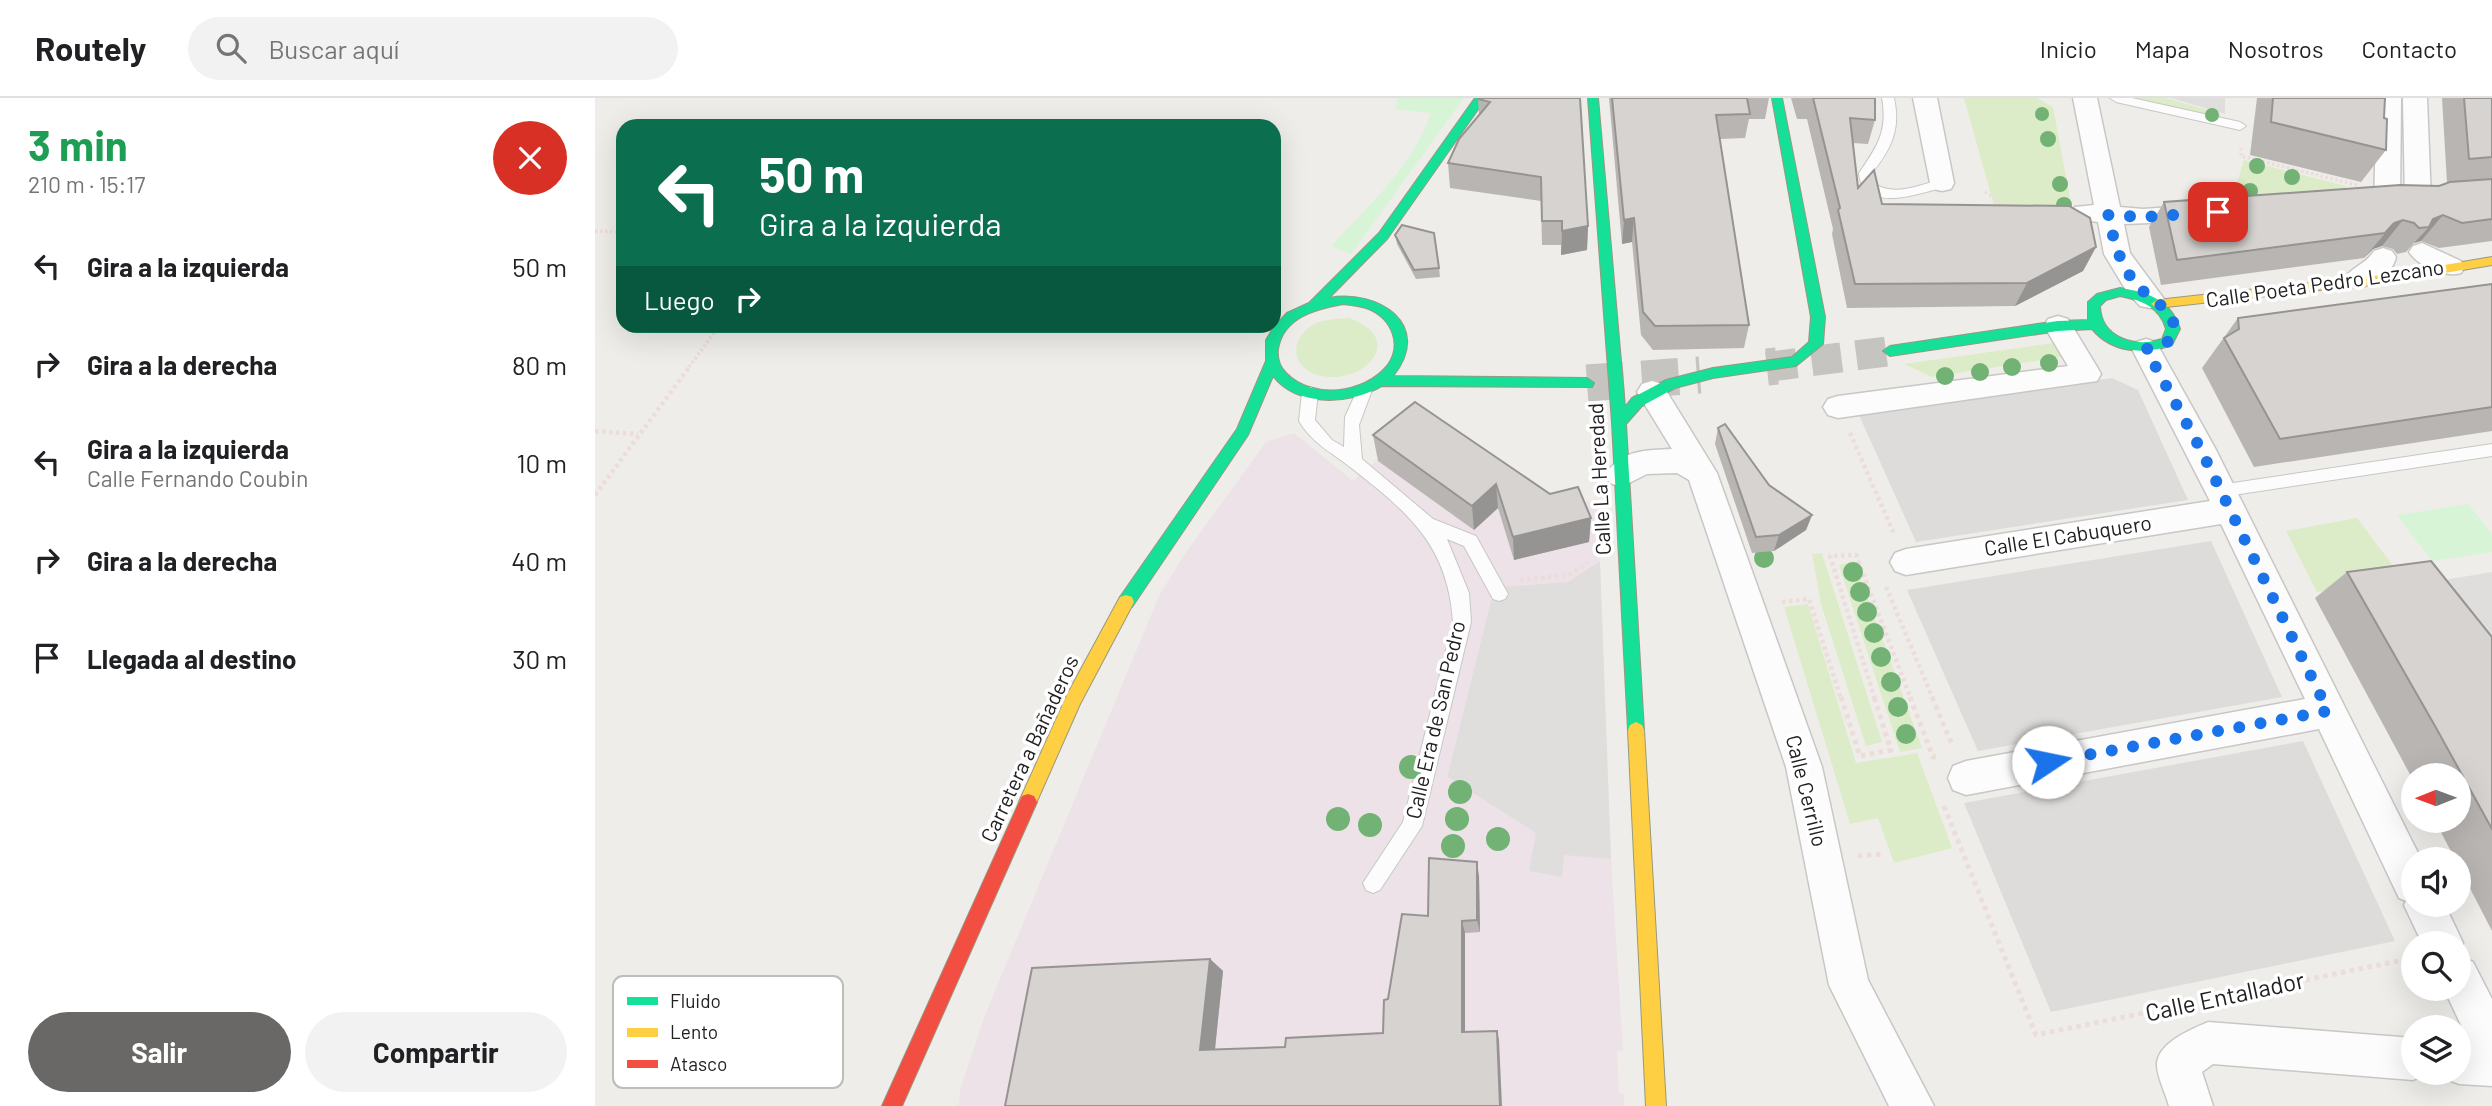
<!DOCTYPE html>
<html lang="es">
<head>
<meta charset="utf-8">
<style>
	:root { --surface:#fff; --page:#f2f2f2; --text:#202124; --muted:#757577; --line:#e0e0e0; --accent:#696867 }
	body { margin:0; font-family:Barlow,sans-serif; background:var(--page); color:var(--text); height:100vh; display:flex; flex-direction:column; font-size:26px; white-space:nowrap }
	* { box-sizing:border-box; margin:0 }
	p { font-size:23px; color:var(--muted) }
	.icon { flex:none; width:38px; height:38px; fill:none; stroke:currentColor; stroke-width:2; stroke-linecap:round; stroke-linejoin:round }
	.map { position:relative; flex:1; overflow:hidden }
	.drawer { display:flex; flex-direction:column; background:var(--surface); width:595px }
	.drawer>* { flex:none }
	.banner { position:absolute; left:21px; top:21px; width:665px; height:214px; border-radius:21px; box-shadow:0 7px 28px #0002; background:#0b6e4f; color:#fff; overflow:hidden }
	.needle { width:46px; rotate:269deg }
	.controls { position:absolute; left:1806px; top:665px; display:grid; gap:14px }
	.controls a { display:grid; place-items:center; width:70px; height:70px; border-radius:50%; background:var(--surface); box-shadow:0 7px 28px #0002; font-size:35px }
	.pin { position:absolute; display:grid; place-items:center; width:60px; height:60px; color:#fff; margin:-30px; border-radius:14px; box-shadow:0 4px 10px #0006 }
	.me { position:absolute; width:77px; margin:-38px; rotate:79deg; stroke-linejoin:round; filter:drop-shadow(0 0 5px #0008) }
	.turn { display:flex; align-items:center; gap:24px; height:147px; padding:0 28px; font-size:32px }
	.turn .icon { width:91px; height:91px; stroke-width:2.5 }
	.turn b { display:block; font-size:49px; line-height:60px }
	.then { display:flex; align-items:center; height:66px; padding:0 28px; background:#0003; gap:14px; font-size:26px }
	.round { display:grid; place-items:center; flex:none; width:74px; height:74px; border-radius:37px; background:var(--page) }
	.head { display:flex; align-items:center; justify-content:space-between; height:119px; padding:0 28px }
	h1 { font-size:42px; font-weight:700; line-height:52px; color:#1e9e55 }
	.cta { display:flex; gap:14px; margin-top:auto; padding:14px 28px }
	.cta a { flex:1; height:80px; border-radius:42px; background:var(--accent); color:#fff; font-size:28px; font-weight:700; line-height:80px; text-align:center }
	.cta a+a { background:var(--page); color:var(--text) }
	ul { padding:0; list-style:none }
	li { display:flex; align-items:center; gap:21px; height:98px; padding:0 28px }
	li div { flex:1 }
	li b { display:block; font-size:26px }
	li em { font-style:normal }
	header { display:flex; align-items:center; gap:42px; box-sizing:border-box; height:98px; padding:0 35px; background:var(--surface); border-bottom:2px solid var(--line) }
	header strong { font-size:33px }
	nav { display:flex; gap:38px; margin-inline-start:auto; font-size:24px }
	.search { width:490px; height:63px; background:var(--page); display:flex; align-items:center; gap:18px; box-sizing:border-box; padding:0 24px; border-radius:38px; color:var(--muted); font-size:26px }
	main { display:flex; flex:1; min-height:0 }
	.map>svg:first-child { display:block }
</style>
</head>
<body>
<header>
<strong>Routely</strong>
<div class="search"><svg class="icon" aria-label="search" viewBox="0 0 24 24"><circle cx="10" cy="10" r="6"/><path d="M15 15l6 6"/></svg>Buscar aquí</div>
<nav><a>Inicio</a><a>Mapa</a><a>Nosotros</a><a>Contacto</a></nav>
</header>
<main>
<section class="drawer">
<div class="head"><div><h1>3 min</h1><p>210 m · 15:17</p></div><a class="round" style="background:#d93025;color:#fff"><svg class="icon" aria-label="close" viewBox="0 0 24 24"><path d="M6 6l12 12M18 6L6 18"/></svg></a></div>
<ul>
<li><svg class="icon" aria-label="left" viewBox="0 0 24 24"><path d="M17 20v-9H6M10 6l-5 5 5 5"/></svg><div><b>Gira a la izquierda</b></div><em>50 m</em></li>
<li><svg class="icon" aria-label="right" viewBox="0 0 24 24"><path d="M7 20v-9h11M14 6l5 5-5 5"/></svg><div><b>Gira a la derecha</b></div><em>80 m</em></li>
<li><svg class="icon" aria-label="left" viewBox="0 0 24 24"><path d="M17 20v-9H6M10 6l-5 5 5 5"/></svg><div><b>Gira a la izquierda</b><p>Calle Fernando Coubin</p></div><em>10 m</em></li>
<li><svg class="icon" aria-label="right" viewBox="0 0 24 24"><path d="M7 20v-9h11M14 6l5 5-5 5"/></svg><div><b>Gira a la derecha</b></div><em>40 m</em></li>
<li><svg class="icon" aria-label="arrive" viewBox="0 0 24 24"><path d="M6 21V4h12l-3 4 3 4H6"/></svg><div><b>Llegada al destino</b></div><em>30 m</em></li>
</ul>
<div class="cta"><a>Salir</a><a>Compartir</a></div>
</section>
<div class="map">
<svg width="1897" height="1008" viewBox="0 0 1897 1008">
	<rect width="100%" height="100%" fill="#efede9"/>
	<path fill="#dedcda" d="M1517,280L1543,292L1593,402L1321,444L1264,317Z
		M1616,443L1687,599L1383,653L1312,492Z
		M1708,643L1800,843L1456,914L1369,705Z"/>
	<path fill="#ece2e8" d="M824,326L946,415L1002,401L1016,761L1028,952L1022,953L1024,995L1029,996V1008H364L365,992L390,917L564,498L589,457L671,344L699,335L758,383Z"/>
	<path fill="#dcecc8" d="M1369,0H1442L1458,9L1481,132L1405,129Z
		M1532,0H1571L1626,16L1625,22Z
		M1649,62L1751,88L1749,101H1637Z
		M754,220C816,242 764,292 719,276C698,268 695,245 713,230C724,221 740,221 754,220Z
		M1466,244L1473,258L1337,279L1309,266Z
		M1762,420L1808,481L1722,494L1691,433Z
		M1227,455L1287,644L1271,648L1226,506L1217,456Z
		M1259,463L1327,650L1305,654L1244,467Z
		M1213,506L1261,665L1322,655L1357,750L1299,765L1283,720L1255,726L1189,509Z"/>
	<path fill="#d8f4d7" d="M803,0H869L756,156L736,148C774,107 817,69 836,15L800,11Z
		M1873,406L1897,436V454L1837,463L1802,417Z"/>
	<path fill="#dfdedd" d="M1576,0H1630V16Z
		M1005,463L1016,761L969,757L967,779L934,773L941,735L853,679V676L896,503L910,489L973,484Z
		M1897,474V580L1801,490Z"/>
	<g fill="none" stroke-linecap="round" stroke-linejoin="round">
		<path stroke="#c6c4c1" stroke-width="30" stroke-dasharray="30 15" stroke-linecap="butt" d="M1172,269L1295,253"/>
		<path stroke="#c6c4c1" stroke-width="37" stroke-dasharray="37 18" stroke-linecap="butt" d="M1172,269L1182,268
			M992,285L1105,277"/>
		<defs>
			<path id="lane" d="M1287,0H1299C1306,32 1296,51 1277,75V84C1298,100 1325,87 1347,81L1352,82V88C1327,95 1267,117 1264,75C1282,49 1293,33 1287,0Z
				M1515,0H1537L1645,24L1651,28L1645,32L1521,4Z
				M769,286L777,292L764,327L767,361L838,421L881,438L913,496L910,501L904,503L898,501L869,448L852,441L874,495L876,524L827,728L785,792L778,795L771,792L768,785L808,724L858,524C853,447 813,414 755,369C736,354 717,345 704,323L707,295L715,289L720,291L723,295L720,322L737,342L749,349L750,319L764,288Z
				M1897,346V358L1625,399L1617,393L1625,387Z"/>
			<path id="street" d="M1318,0H1342L1359,85L1356,91L1347,93L1338,91L1335,85Z
				M1478,0H1502L1525,109L1548,111L1606,107L1615,109L1619,115L1615,121L1606,123L1529,126L1535,155L1569,201L1565,208L1555,210L1545,208L1532,194L1509,156L1503,124L1480,121L1476,115L1480,109L1499,107Z
				M1782,0H1806L1805,104L1801,110L1792,112L1783,110L1779,104Z
				M1808,0H1832L1836,103L1832,109L1823,111L1814,109L1810,103Z
				M1827,145L1866,163L1870,169L1866,175C1851,180 1823,168 1814,154L1818,148Z
				M1788,150L1797,153L1801,159C1797,178 1771,194 1752,188L1748,182C1756,169 1770,167 1779,153Z
				M1463,218L1473,221L1502,269L1506,276L1502,283L1243,320L1233,317L1228,309L1233,301L1243,298L1473,268L1449,228L1453,221Z
				M1551,241L1561,244L1620,350L1826,761H1818V807H1850L1868,845L1864,855V845H1827L1809,807L1811,803L1804,800L1724,631L1371,697L1358,692L1353,680L1358,668L1371,663L1710,601L1626,426L1311,477L1300,473L1295,464L1300,455L1311,451L1615,403L1537,251L1541,244Z
				M1057,283L1067,286L1122,375L1227,669L1273,882L1339,1008H1294L1234,887L1191,669L1094,382L1082,375L1052,376L1026,389L1015,385L1011,377C1024,352 1052,352 1077,351L1042,294L1047,286Z
				M1864,858L1878,864L1897,901V988L1864,986L1849,980L1847,975H1864V944H1874L1849,891H1864Z
				M1613,924L1818,940V975H1834L1818,982L1618,966L1607,974L1618,1008H1574C1571,996 1561,977 1562,965C1564,944 1597,931 1613,924Z"/>
			<path id="fast" d="M880,0H891L792,141L734,200C783,191 839,227 798,278L992,280L999,285L997,289L787,288C755,307 702,309 678,278L653,337L537,509H525L523,504L525,499L642,331L671,263V242L679,229L692,215L714,205L784,135ZM748,206C757,207 766,208 774,211C797,221 808,247 792,268C769,296 717,302 691,275C685,269 682,260 683,251C688,219 721,211 748,206Z
				M993,0H1003L1030,309L1037,300L1071,282L1118,270L1197,259L1214,244L1216,219L1177,0H1187L1230,219L1228,246L1201,268L1118,280L1080,290L1047,308L1031,326L1049,632L1047,637L1041,640L1035,637L1033,632L1017,325Z
				M1525,190C1553,194 1576,202 1585,231L1577,247C1549,257 1517,255 1497,231L1463,233L1295,258L1288,253L1295,248L1463,223L1493,222V204L1502,196ZM1525,198C1546,202 1565,209 1571,231L1567,241C1540,250 1506,240 1505,208L1511,202Z"/>
			<path id="slow" d="M1897,159V167L1796,184L1562,210L1556,206L1562,202L1796,176Z
				M531,497L537,499L539,504L485,606L439,710L433,712L427,710L424,704L472,597L525,499Z
				M1041,624L1047,627L1049,632L1071,1008H1051L1033,632L1035,627Z"/>
			<path id="jam" d="M433,696L439,698L442,704L307,1008H287L427,698Z"/>
		</defs>
		<use href="#lane" stroke="#c8c7c5" stroke-width="2"/>
		<use href="#street" stroke="#c8c7c5" stroke-width="3"/>
		<use href="#fast" stroke="#989980" stroke-width="2"/>
		<use href="#slow" stroke="#989980" stroke-width="2"/>
		<use href="#jam" stroke="#989980" stroke-width="2"/>
		<path stroke="#ecdcda" stroke-width="3.5" stroke-dasharray="2.5 2.5" stroke-linecap="butt" d="M1646,50V58L1762,87
			M1390,94L1412,108
			M0,133L28,134
			M94,269L124,228"/>
		<path stroke="#ecdcda" stroke-width="4.5" stroke-dasharray="3.5 3.5" stroke-linecap="butt" d="M0,333L43,336
			M1255,335L1299,436
			M0,397L95,268
			M925,482L973,477L993,465
			M1291,489L1338,601
			M1187,504L1214,501L1246,601
			M1280,601L1235,458L1261,457L1316,601"/>
		<path stroke="#ecdcda" stroke-width="5" stroke-dasharray="4.5 4.5" stroke-linecap="butt" d="M1246,599L1265,658L1296,652L1279,599
			M1315,599L1338,659L1342,658
			M1337,599L1358,649
			M1349,708L1441,937L1818,860
			M1263,758L1287,756"/>
		<use href="#lane" fill="#fdfcfc" fill-rule="evenodd"/>
		<use href="#street" fill="#fdfcfc" fill-rule="evenodd"/>
		<use href="#fast" fill="#16e098" fill-rule="evenodd"/>
		<use href="#slow" fill="#ffcf43" fill-rule="evenodd"/>
		<use href="#jam" fill="#f24e42" fill-rule="evenodd"/>
	</g>
	<g fill="#72b274">
		<circle cx="1447" cy="16" r="7"/>
		<circle cx="1617" cy="17" r="7"/>
		<circle cx="1453" cy="41" r="8"/>
		<circle cx="1662" cy="68" r="8"/>
		<circle cx="1697" cy="79" r="8"/>
		<circle cx="1465" cy="86" r="8"/>
		<circle cx="1655" cy="93" r="8"/>
		<circle cx="1469" cy="107" r="8"/>
		<circle cx="1454" cy="265" r="9"/>
		<circle cx="1417" cy="269" r="9"/>
		<circle cx="1385" cy="274" r="9"/>
		<circle cx="1350" cy="278" r="9"/>
		<circle cx="1169" cy="460" r="10"/>
		<circle cx="1258" cy="474" r="10"/>
		<circle cx="1265" cy="494" r="10"/>
		<circle cx="1272" cy="514" r="10"/>
		<circle cx="1279" cy="535" r="10"/>
		<circle cx="1286" cy="559" r="10"/>
		<circle cx="1296" cy="584" r="10"/>
		<circle cx="1303" cy="609" r="10"/>
		<circle cx="1311" cy="636" r="10"/>
		<circle cx="816" cy="669" r="12"/>
		<circle cx="865" cy="694" r="12"/>
		<circle cx="743" cy="721" r="12"/>
		<circle cx="862" cy="721" r="12"/>
		<circle cx="775" cy="727" r="12"/>
		<circle cx="903" cy="741" r="12"/>
		<circle cx="858" cy="748" r="12"/>
	</g>
	<path fill="#b8b5b3" d="M985,0L993,128L992,152L966,157V147H947L946,103L855,90L853,65L884,17L883,1Z
		M1014,0H1174L1170,21H1154L1150,40L1125,41L1154,227L1149,250L1058,252L1046,237L1037,144L1027,146Z
		M1196,0H1280V22L1273,46L1258,45L1263,90L1287,106L1501,149L1488,173L1420,208L1252,210L1237,136L1238,131L1212,21H1202Z
		M1662,0H1790L1789,20L1791,52L1766,84L1655,57Z
		M1847,0H1897V143L1844,150L1826,143L1819,145L1811,154L1802,156L1798,151L1787,148L1778,151L1769,160L1566,187L1554,129L1569,104L1844,88L1852,85Z
		M800,137L844,170L845,179L821,181L802,146Z
		M1897,186V333L1659,369L1607,270L1643,220Z
		M1123,330L1174,387L1217,417L1211,432L1179,453L1157,455L1120,346Z
		M778,337L955,396L996,420L994,444L919,462L903,410L879,432L783,363Z
		M1752,474L1897,539V833L1864,769V761H1860L1840,723H1864V677H1818V682L1720,500Z
		M884,778L885,834L870,835V934L904,942L410,1008L615,861L628,873L620,952L690,949L788,935L793,901L833,818Z"/>
	<path fill="#969492" d="M1848,117L1826,143L1819,145L1834,129L1838,121Z
		M1039,120L1037,144L1027,146L1029,122Z
		M1808,122L1787,148L1778,151L1769,160L1799,125Z
		M993,128L992,152L966,157L967,133Z
		M1501,149L1488,173L1420,208L1432,185Z
		M901,386L903,410L879,432L877,408Z
		M1217,417L1211,432L1179,453L1184,437Z
		M996,420L994,444L919,462L918,439Z
		M882,764L884,778L885,834L882,822Z
		M867,823L870,835V943L867,934Z
		M615,861L628,873L619,960L605,952Z
		M902,933L904,942L907,1008H905Z"/>
	<path fill="#d6d3d0" stroke="#969492" stroke-width="2" d="M884,0H985L993,128L967,133V123H947L946,79L853,65L864,41L895,4L883,1Z
		M1017,0H1152L1155,16L1121,17L1154,227L1060,228L1048,214L1039,120L1029,122Z
		M1218,0H1280V22L1255,20L1263,90L1279,72L1287,106L1474,108L1495,120L1501,149L1432,185L1260,186L1243,112L1245,110Z
		M1678,0H1790L1789,20L1792,21L1791,52L1676,24Z
		M1869,0H1897V59L1874,61Z
		M1897,81V121L1867,125L1848,117L1838,121L1834,129L1824,130L1819,125L1808,122L1799,125L1790,135L1582,162L1569,104L1805,87L1844,88L1855,84Z
		M807,127L839,135L844,170L819,172L800,137Z
		M1897,186V309L1685,341L1629,240L1644,231L1643,220Z
		M820,304L955,396L983,389L996,420L918,439L901,386L877,408L778,337Z
		M1130,326L1174,387L1217,417L1184,437L1161,439L1123,330Z
		M1836,463L1897,539V731L1840,628L1752,474Z
		M834,760L882,764V822L867,823V934L902,933L905,1008H410L437,870L615,861L605,952L690,949L691,940L788,935L789,902L793,901L807,816L833,818Z"/>
	<g fill="none" stroke-linecap="round" stroke-linejoin="round">
		<path stroke="#1a73e8" stroke-width="12" stroke-dasharray="0 21.6" d="M1453,664L1733,613L1605,350L1551,251C1562,249 1579,246 1579,231C1580,211 1552,200 1541,186C1524,165 1519,143 1513,117L1548,119L1623,114"/>
	</g>
	<g text-anchor="middle" stroke-width="7" stroke-linejoin="round" paint-order="stroke">
		<g font-size="21" fill="#212121" stroke="#fff">
			<text transform="translate(1730 186) rotate(-8)" y="7">Calle Poeta Pedro Lezcano</text>
			<text transform="translate(1005 381) rotate(-93)" y="7">Calle La Heredad</text>
			<text transform="translate(1473 438) rotate(-9)" y="7">Calle El Cabuquero</text>
			<text transform="translate(841 622) rotate(-77)" y="7">Calle Era de San Pedro</text>
			<text transform="translate(435 651) rotate(-65)" y="7">Carretera a Bañaderos</text>
			<text transform="translate(1211 693) rotate(76)" y="7">Calle Cerrillo</text>
		</g>
		<g font-size="24" fill="#212121" stroke="#fff">
			<text transform="translate(1630 899) rotate(-12)" y="8">Calle Entallador</text>
		</g>
	</g>
	<rect x="18" y="878" width="230" height="112" rx="10" fill="#fff" stroke="#bcbcbc" stroke-width="2"/>
	<rect x="32" y="899" width="31" height="8" fill="#16e098"/>
	<rect x="32" y="930" width="31" height="9" fill="#ffcf43"/>
	<rect x="32" y="962" width="31" height="8" fill="#f24e42"/>
	<g font-size="19" fill="#212121">
		<text x="75" y="910">Fluido</text>
		<text x="75" y="941">Lento</text>
		<text x="75" y="973">Atasco</text>
	</g>
</svg>
<div class="controls">
<a><svg class="needle" viewBox="-14 -14 28 28"><path d="M0-13l5 13h-10z" fill="#e53935"/><path d="M0 13l5-13h-10z" fill="#757577"/></svg></a>
<a><svg class="icon" aria-label="sound" viewBox="0 0 24 24"><path d="M4 9h4l5-4v14l-5-4H4zM17 9q2 3 0 6"/></svg></a>
<a><svg class="icon" aria-label="search" viewBox="0 0 24 24"><circle cx="10" cy="10" r="6"/><path d="M15 15l6 6"/></svg></a>
<a><svg class="icon" aria-label="layers" viewBox="0 0 24 24"><path d="M12 4l9 5-9 5-9-5zM3 14l9 5 9-5"/></svg></a>
</div>
<div class="pin" style="left:1623px;top:114px;background:#d93025"><svg class="icon" aria-label="arrive" viewBox="0 0 24 24"><path d="M6 21V4h12l-3 4 3 4H6"/></svg></div>
<svg class="me" style="left:1453px;top:664px" viewBox="-20 -20 40 40"><circle r="19" fill="#fff"/><path d="M0-13L10 11 0 6-10 11z" fill="#1a73e8"/></svg>
<div class="banner">
<div class="turn"><svg class="icon" aria-label="left" viewBox="0 0 24 24"><path d="M17 20v-9H6M10 6l-5 5 5 5"/></svg><div><b>50 m</b>Gira a la izquierda</div></div>
<div class="then">Luego<svg class="icon" aria-label="right" viewBox="0 0 24 24"><path d="M7 20v-9h11M14 6l5 5-5 5"/></svg></div>
</div>
</div>
</main>
</body>
</html>
